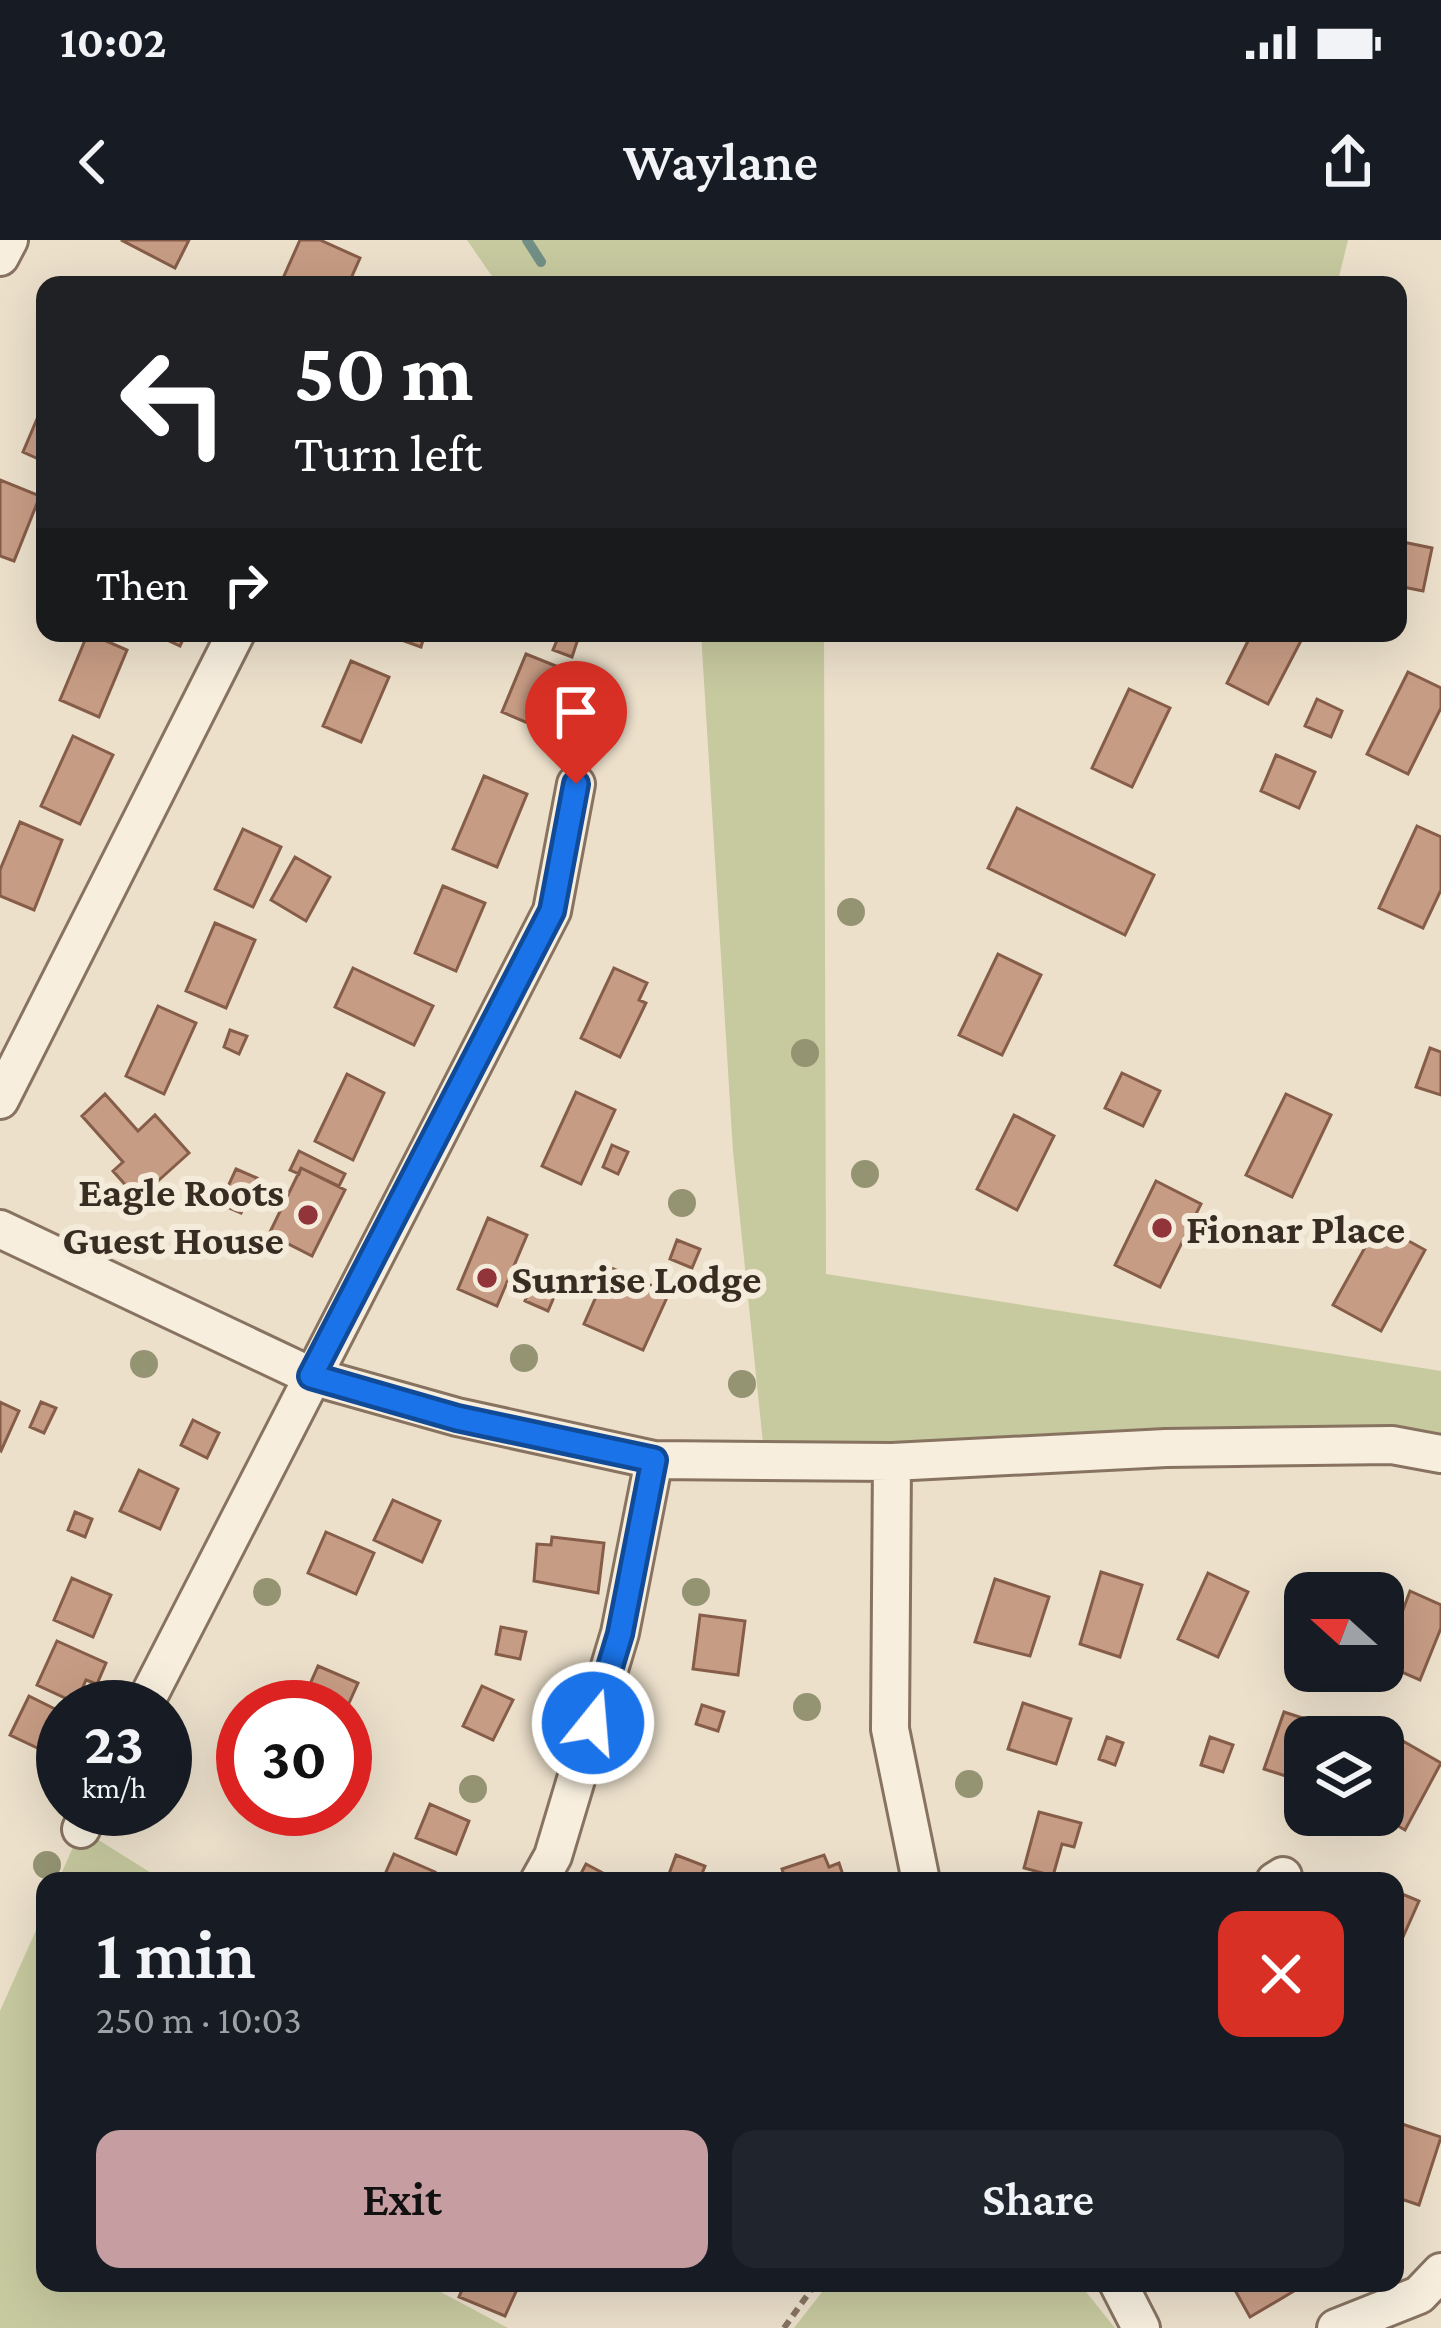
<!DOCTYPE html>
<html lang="en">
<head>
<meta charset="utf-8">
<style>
	:root { --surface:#171b24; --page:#20242c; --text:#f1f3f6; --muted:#9ea1a6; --accent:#c69ea1 }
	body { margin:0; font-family:"Crimson Pro",serif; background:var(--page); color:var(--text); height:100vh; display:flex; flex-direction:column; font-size:45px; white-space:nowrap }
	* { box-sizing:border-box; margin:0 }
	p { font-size:39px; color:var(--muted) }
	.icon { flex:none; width:66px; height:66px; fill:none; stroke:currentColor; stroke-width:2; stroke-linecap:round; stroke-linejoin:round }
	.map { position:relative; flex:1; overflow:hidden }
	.details { position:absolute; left:36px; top:1632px; width:1368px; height:420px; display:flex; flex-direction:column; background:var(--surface); border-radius:24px; box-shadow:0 12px 48px #0002 }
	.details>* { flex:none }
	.hud { position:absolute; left:36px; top:36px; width:1371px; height:366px; border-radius:24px; box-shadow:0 12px 48px #0002; background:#202124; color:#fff; overflow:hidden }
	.needle { width:78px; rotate:291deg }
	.fabs { position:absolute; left:1284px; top:1332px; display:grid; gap:24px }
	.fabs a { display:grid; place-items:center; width:120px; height:120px; border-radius:24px; background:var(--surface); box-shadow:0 12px 48px #0002; font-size:60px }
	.speed { position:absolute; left:36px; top:1440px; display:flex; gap:24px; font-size:60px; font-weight:700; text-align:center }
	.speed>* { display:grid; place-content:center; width:156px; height:156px; border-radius:50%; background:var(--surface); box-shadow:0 12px 48px #0002; line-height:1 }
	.speed small { font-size:30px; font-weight:400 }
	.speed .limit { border:18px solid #d22; background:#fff; color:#111 }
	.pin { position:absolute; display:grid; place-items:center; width:102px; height:102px; color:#fff; margin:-123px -51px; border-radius:50% 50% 50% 0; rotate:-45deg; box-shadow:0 0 12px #0007 }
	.pin .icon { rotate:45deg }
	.me { position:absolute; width:132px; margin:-66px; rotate:17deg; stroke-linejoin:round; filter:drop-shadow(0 0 9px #0008) }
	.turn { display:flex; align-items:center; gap:42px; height:252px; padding:0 60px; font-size:54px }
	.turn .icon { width:156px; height:156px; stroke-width:2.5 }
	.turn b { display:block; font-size:84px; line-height:102px }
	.then { display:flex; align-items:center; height:114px; padding:0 60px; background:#0003; gap:24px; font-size:45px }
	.round { display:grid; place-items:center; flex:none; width:126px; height:126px; border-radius:24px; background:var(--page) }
	.summary { display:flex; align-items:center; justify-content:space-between; height:204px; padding:0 60px }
	h1 { font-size:72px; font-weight:600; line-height:90px }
	.primary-button { display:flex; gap:24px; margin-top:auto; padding:24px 60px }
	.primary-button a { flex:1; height:138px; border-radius:24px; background:var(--accent); color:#111; font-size:48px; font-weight:600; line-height:138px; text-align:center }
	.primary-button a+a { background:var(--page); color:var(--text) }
	.status { display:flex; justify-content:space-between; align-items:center; height:84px; padding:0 60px; background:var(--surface); direction:ltr }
	.status svg { height:33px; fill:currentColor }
	header { display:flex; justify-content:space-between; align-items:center; height:156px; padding:0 60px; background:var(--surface); font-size:54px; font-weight:600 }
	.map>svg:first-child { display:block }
</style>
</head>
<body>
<div class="status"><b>10:02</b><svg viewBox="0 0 49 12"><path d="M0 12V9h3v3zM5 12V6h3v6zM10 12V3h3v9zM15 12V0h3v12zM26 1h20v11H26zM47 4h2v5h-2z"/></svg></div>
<header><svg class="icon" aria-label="back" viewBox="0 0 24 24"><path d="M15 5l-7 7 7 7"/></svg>Waylane<svg class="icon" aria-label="share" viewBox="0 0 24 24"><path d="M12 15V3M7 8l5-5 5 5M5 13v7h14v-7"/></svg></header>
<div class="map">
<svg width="1441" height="2088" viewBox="0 0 1441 2088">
	<rect width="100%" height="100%" fill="#ece0cb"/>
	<path fill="#c7c99f" d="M467,0H1348L1337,45H498Z
		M701,393H824L826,1034L1441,1131V1214L765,1223L733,911Z
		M81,1589L164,1641H58Z
		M45,1670V2043H424L508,2088H0V1771Z
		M829,2043H1079L1115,2088H794Z"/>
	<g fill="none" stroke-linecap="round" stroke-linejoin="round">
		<path stroke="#728f86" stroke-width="10" d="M527,0L541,22"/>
	</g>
	<path fill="#c79c84" stroke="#855d48" stroke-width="3" d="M121,0H189L175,28Z
		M300,0H320L360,18L348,45H280Z
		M45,160V222L23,212Z
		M0,240L40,256L14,321L0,316Z
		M1398,301L1432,308L1423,351L1398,346Z
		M88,393L127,410L99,477L60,460Z
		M152,393H186L180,406Z
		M382,393H425L421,407Z
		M560,393L578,399L572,417L553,410Z
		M1252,393H1305L1268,464L1227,443Z
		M526,414L586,438L561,497L502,472Z
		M351,421L389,437L361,502L323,486Z
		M1408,432L1441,448V468L1408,534L1367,514Z
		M1129,449L1170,468L1132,547L1092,528Z
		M1317,459L1342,471L1331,497L1305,486Z
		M73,496L113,515L80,584L41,566Z
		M1276,515L1315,532L1299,568L1261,551Z
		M484,536L527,554L497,627L453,609Z
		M1017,568L1154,635L1125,695L988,628Z
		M20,582L62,600L34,670L0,656V630Z
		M1417,586L1441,597V650L1423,688L1379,668Z
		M243,589L281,607L253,667L215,649Z
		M295,617L330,637L306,681L271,660Z
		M443,646L485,663L456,731L415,713Z
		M215,683L255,700L226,768L186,751Z
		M998,714L1041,735L1002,815L959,795Z
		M353,728L433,766L414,805L335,767Z
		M614,728L647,743L639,760L646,763L620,817L581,798Z
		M158,766L196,783L164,854L126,836Z
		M230,790L247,796L239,814L224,807Z
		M1430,808L1441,812V855L1416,847Z
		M1122,833L1160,851L1143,886L1105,868Z
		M347,834L384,853L353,920L315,901Z
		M576,852L615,870L581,944L542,926Z
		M105,854L138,891L155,875L189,913L138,959L113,931L123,922L82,876Z
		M1286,854L1331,875L1292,957L1246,935Z
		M1014,875L1054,896L1017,970L977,949Z
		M612,905L628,912L618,934L603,927Z
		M299,911L345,934L339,946L301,928L299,934L290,930Z
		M301,928L345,950L312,1016L269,994Z
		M236,929L257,938L241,973L220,964Z
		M1156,941L1201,964L1160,1047L1115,1025Z
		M488,978L527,995L497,1066L458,1049Z
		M1378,984L1425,1010L1381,1091L1333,1065Z
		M677,1000L700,1009L692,1028L670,1019Z
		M609,1027L669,1053L643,1110L584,1084Z
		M536,1033L560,1043L548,1071L525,1061Z
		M0,1162L19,1171L1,1211L0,1210Z
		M41,1162L56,1168L44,1193L30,1187Z
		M193,1180L219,1193L207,1218L181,1205Z
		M139,1230L178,1249L160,1289L120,1271Z
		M393,1260L440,1281L422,1322L374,1300Z
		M75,1272L92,1279L85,1297L68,1290Z
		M326,1292L374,1313L356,1354L308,1333Z
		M552,1297L604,1303L598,1353L534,1341L537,1304L551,1305Z
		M1101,1332L1142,1345L1120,1417L1080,1404Z
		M1208,1333L1248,1352L1218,1417L1178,1399Z
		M72,1338L111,1355L93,1397L54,1380Z
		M995,1339L1049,1357L1030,1416L975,1402Z
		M1410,1351L1441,1365V1388L1420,1440L1383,1424Z
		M700,1375L745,1381L738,1435L693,1429Z
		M501,1387L526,1392L520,1419L496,1414Z
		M57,1401L106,1423L97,1444L86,1440L76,1463L37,1445Z
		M318,1426L358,1443L345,1472V1467H300Z
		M482,1446L513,1460L493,1500L463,1486Z
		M29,1456L63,1473L48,1513L10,1495Z
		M1023,1463L1071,1479L1056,1524L1008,1509Z
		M702,1465L724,1472L718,1491L696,1484Z
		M1284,1472L1321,1484L1316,1497H1305L1301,1541L1264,1529Z
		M1107,1497L1123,1503L1115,1525L1099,1519Z
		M1210,1497L1233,1505L1223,1532L1201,1525Z
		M1403,1501L1441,1523L1405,1590L1379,1575L1383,1536Z
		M430,1564L469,1581L456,1614L416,1598Z
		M1039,1572L1081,1583L1074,1607L1062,1604L1053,1636L1024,1628Z
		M394,1614L435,1632L431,1641H382Z
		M676,1615L705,1626L699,1641L669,1634Z
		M824,1615L829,1627L839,1623L845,1641H786L782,1629Z
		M586,1624L614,1639L613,1641H577Z
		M1395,1651L1419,1661L1395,1715Z
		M1402,1884L1441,1897L1419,1965L1395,1957V1905Z
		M465,2043H514L519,2045L505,2076L459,2057Z
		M1231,2043H1289L1294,2051L1250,2077Z"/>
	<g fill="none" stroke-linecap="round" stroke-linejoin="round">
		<defs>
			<path id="minor" d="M0,17L9,0
				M0,860L236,393
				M0,989L311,1136L457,1177L654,1220L892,1222L1166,1208L1392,1205L1441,1214
				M892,1222L890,1489L921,1641
				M143,1467L552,671L576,544
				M81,1589L91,1569
				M539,1641L553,1616L620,1393L654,1220
				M1275,1641L1283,1636
				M1118,2043L1141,2088
				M1336,2088L1419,2055L1441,2032"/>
		</defs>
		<use href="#minor" stroke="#877360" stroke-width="42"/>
		<path stroke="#877360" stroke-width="6" stroke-dasharray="9 6" stroke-linecap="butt" d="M784,2088L816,2043"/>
		<use href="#minor" stroke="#f7eede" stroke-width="36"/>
	</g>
	<g fill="#949372">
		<circle cx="851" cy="672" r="14"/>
		<circle cx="805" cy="813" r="14"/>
		<circle cx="865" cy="934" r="14"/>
		<circle cx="682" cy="963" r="14"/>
		<circle cx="524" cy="1118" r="14"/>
		<circle cx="144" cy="1124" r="14"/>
		<circle cx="742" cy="1144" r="14"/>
		<circle cx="267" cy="1352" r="14"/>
		<circle cx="696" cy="1352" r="14"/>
		<circle cx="807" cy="1467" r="14"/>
		<circle cx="969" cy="1544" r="14"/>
		<circle cx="473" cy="1549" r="14"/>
		<circle cx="47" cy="1625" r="14"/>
	</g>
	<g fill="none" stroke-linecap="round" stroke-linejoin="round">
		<defs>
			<path id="route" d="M576,544L552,671L311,1136L457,1178L654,1220L620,1394L593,1483"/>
		</defs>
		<use href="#route" stroke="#114b97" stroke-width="30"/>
		<use href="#route" stroke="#1a73e8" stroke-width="21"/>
	</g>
	<g fill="#92353a" stroke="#f4ebda" stroke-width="4.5">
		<circle cx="308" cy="975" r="12"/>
		<circle cx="1162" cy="988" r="12"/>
		<circle cx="487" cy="1038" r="12"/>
	</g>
	<g text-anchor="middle" stroke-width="12" stroke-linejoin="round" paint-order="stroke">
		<g font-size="42" font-weight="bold" fill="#392c22" stroke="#f4ebda" text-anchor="start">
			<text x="284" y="966" text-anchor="end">Eagle Roots<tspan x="284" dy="48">Guest House</tspan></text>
			<text x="1186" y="1003">Fionar Place</text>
			<text x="511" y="1053">Sunrise Lodge</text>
		</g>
	</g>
</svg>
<div class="fabs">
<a><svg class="needle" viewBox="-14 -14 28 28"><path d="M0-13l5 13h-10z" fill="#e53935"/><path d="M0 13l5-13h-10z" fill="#9ea1a6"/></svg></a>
<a><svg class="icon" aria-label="layers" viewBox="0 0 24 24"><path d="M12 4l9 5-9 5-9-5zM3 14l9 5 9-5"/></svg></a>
</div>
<div class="speed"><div>23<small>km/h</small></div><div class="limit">30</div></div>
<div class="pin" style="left:576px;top:544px;background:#d93025"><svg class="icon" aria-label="arrive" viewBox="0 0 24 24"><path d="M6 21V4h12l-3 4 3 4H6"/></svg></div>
<svg class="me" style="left:593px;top:1483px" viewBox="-20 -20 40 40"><circle r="17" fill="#1a73e8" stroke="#fff" stroke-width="3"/><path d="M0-11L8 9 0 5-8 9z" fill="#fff"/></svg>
<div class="hud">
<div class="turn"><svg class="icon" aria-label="left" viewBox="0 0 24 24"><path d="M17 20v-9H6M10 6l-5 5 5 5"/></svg><div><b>50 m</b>Turn left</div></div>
<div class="then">Then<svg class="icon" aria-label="right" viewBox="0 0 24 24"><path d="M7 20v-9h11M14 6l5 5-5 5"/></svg></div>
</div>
<section class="details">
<div class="summary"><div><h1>1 min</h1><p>250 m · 10:03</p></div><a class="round" style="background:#d93025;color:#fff"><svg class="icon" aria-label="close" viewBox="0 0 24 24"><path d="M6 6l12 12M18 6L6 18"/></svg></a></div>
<div class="primary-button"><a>Exit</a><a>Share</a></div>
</section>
</div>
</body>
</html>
